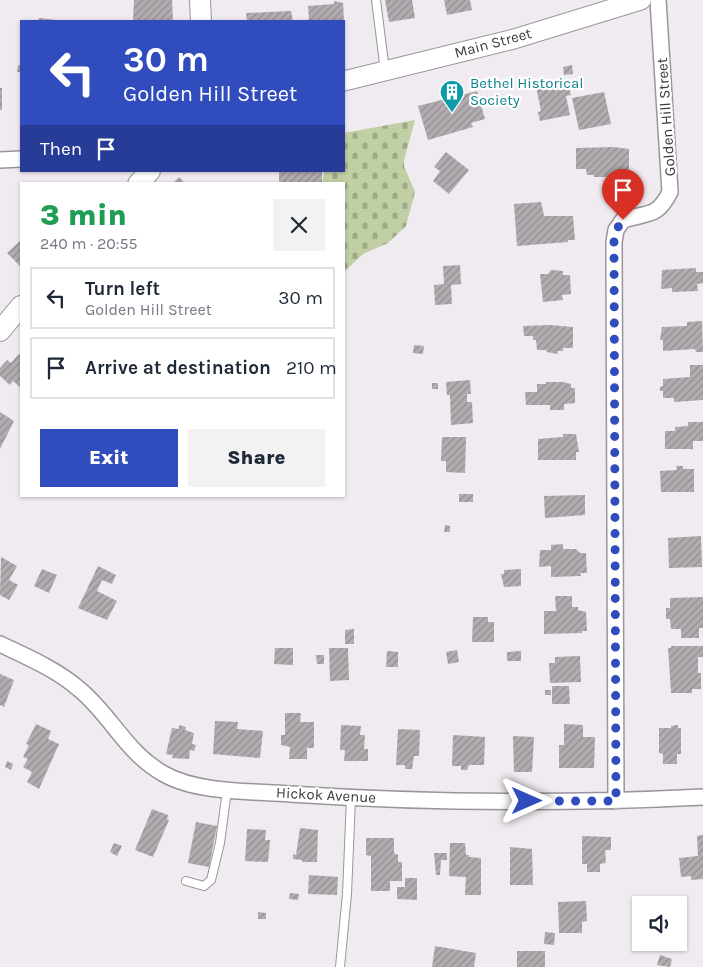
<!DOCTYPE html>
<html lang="en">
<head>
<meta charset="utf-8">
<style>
	:root { --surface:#fff; --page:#f2f2f3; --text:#1f2937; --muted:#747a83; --line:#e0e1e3; --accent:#304cbd }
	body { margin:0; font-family:Karla,sans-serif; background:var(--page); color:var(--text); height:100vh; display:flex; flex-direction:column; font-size:19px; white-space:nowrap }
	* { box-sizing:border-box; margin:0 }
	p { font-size:16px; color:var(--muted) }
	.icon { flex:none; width:28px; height:28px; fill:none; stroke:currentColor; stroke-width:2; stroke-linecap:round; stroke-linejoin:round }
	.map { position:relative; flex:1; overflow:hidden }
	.drawer { position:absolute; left:20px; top:182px; width:325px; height:315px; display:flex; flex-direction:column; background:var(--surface); border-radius:0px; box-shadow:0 1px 4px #0004 }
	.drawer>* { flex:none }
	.banner { position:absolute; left:20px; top:20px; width:325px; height:152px; border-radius:0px; box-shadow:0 1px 4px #0004; background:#304cbd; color:#fff; overflow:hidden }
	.tools { position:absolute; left:632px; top:896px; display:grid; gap:10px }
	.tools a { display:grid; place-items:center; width:55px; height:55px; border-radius:0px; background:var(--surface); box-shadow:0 1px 4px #0004; font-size:25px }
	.pin { position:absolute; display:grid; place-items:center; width:42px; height:42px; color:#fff; margin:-51px -21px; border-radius:50% 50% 50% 0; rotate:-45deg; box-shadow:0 0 5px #0007 }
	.pin .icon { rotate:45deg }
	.me { position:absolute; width:55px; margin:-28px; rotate:90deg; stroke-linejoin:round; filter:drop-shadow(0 0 4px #0008) }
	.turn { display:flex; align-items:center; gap:18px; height:105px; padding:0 20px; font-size:22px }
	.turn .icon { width:65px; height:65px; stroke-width:2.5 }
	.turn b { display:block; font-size:35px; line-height:42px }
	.then { display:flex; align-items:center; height:48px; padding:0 20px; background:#0003; gap:10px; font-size:19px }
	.round { display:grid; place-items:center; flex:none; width:52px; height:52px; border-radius:0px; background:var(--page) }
	.summary { display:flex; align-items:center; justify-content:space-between; height:85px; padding:0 20px }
	h1 { font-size:30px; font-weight:800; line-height:38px; color:#1e9e55 }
	.primary-button { display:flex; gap:10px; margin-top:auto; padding:10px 20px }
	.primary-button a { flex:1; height:58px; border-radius:0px; background:var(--accent); color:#fff; font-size:20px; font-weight:800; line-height:58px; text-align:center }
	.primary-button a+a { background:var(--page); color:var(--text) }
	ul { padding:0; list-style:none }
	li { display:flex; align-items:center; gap:15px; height:62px; margin:0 10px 8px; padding:0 10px; border:2px solid var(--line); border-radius:0px }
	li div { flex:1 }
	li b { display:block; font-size:19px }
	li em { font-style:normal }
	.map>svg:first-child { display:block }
</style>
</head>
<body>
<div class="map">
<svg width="703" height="967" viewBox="0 0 703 967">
	<defs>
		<pattern id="cemetery-stones" width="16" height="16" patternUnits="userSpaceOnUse" patternTransform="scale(1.25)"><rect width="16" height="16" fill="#c1cfa5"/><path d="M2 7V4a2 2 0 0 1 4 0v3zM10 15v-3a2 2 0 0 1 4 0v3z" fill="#9ea988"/></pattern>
		<pattern id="building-hatch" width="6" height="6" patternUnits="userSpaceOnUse" patternTransform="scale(1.25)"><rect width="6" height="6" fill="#b2acb1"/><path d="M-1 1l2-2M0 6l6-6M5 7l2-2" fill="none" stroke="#928d91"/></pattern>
	</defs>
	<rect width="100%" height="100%" fill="#f0ebf0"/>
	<path fill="url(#cemetery-stones)" d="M415,120L404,160V166L415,192L406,226L388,243L363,254L344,272V184H322L324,171H344V133Z"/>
	<path fill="url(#building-hatch)" d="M134,0H172L173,21H133Z
		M385,0H412L415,18L389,22Z
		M444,0H470L472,10L447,15Z
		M334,1L343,3L344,21H305L309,19L308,6L334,4Z
		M291,11L293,21H247L246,13Z
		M39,18L57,20V21H38Z
		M18,65H21V72H17Z
		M572,65L573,74L564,75L563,67Z
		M544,79L545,85L567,80L571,95L566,96L570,115L540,121L538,112L541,111L535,81Z
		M0,88H2V110H0Z
		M477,91L485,119L471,123L473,127L428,140L418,106Z
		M604,92L611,124L579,130L572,98Z
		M614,147L629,149V172H619V174H611V177H594V175H587L586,169H576V148Z
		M446,152L469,170L449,194L433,181L440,171L434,167Z
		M279,171H322V184H279Z
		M179,177L186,184H172Z
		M541,202L544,216H573L575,240H568V242L517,246L514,204Z
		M20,241L21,243V267L7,253Z
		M460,265L461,284L451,285L452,304L435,305L434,285L444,284L443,266Z
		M696,268V272H703V283L697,284L698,291L672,292V288L661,289L662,270Z
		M551,270L563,271V275H570L571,294L562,295L563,300L543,302L540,274H548Z
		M702,321L703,352H696L695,349L663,351V340H660L662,327L687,326V322Z
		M550,325L573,327V348H563V351H557L558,354L547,352L546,350H537L536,340H533V336H524L523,326Z
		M414,345L424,346L423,354L413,353Z
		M19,354L21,357V388L13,381L10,385L0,376V368L7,360L11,363Z
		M690,365H703V400L674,402V398H663V391H660V387L663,386V379L690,377Z
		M470,380L471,394H467V402H472L473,423L451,425L450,395H447L446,382Z
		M546,382H563L571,384V388H575V403L564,404V410H550V405H526L525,392H537V384H546Z
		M432,383H438V389H432Z
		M0,412L14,421L0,449Z
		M688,422H703V441H693V449H665V431H675V427L688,426Z
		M563,434H576L579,452H576V460H538V439L563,437Z
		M442,437H466L465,473L446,472V461H441Z
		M676,466H683V469H694V492H661L660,471L677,470Z
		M459,494H473V502H459Z
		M585,495V515L545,518L544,496Z
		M445,525L450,526V532H444Z
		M701,536L702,567L669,568L668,538Z
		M563,544V549H576L580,553H586L587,573H580L581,576L551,577V566L539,567L540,550H551V545Z
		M1,557L17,566L9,580L18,585L9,600L0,595Z
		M98,566L116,575L112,584L102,580L97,591L117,601L107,620L78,608Z
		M42,569L57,575L49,593L34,586Z
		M521,569V586L504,587L501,574H504V570Z
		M555,596H572V607H578V610L586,612L587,631H582V633L544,634V611H556Z
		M703,597V628H699V638H681V629H671L670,619H666V608H670V598Z
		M473,617H488V622H494V642H472Z
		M354,629V644H345V630Z
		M671,646H703V657H698V673H701V689H692V693H671L668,648H671Z
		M275,648H293V665L274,664Z
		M329,648H348L349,680L330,681Z
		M457,650L459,662L448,664L446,652Z
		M387,651L398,652V667H386Z
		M521,651V661H507V652Z
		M316,655H324V664H317Z
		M580,656L581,682L550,683L549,663H555V657Z
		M0,674L14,680L4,707L0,705Z
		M552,686H569L570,704H552Z
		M545,690H551V695H545Z
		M285,713H301L300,722H314V748H307V759H289L290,747L281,745V735H285Z
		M215,721L238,722L237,729L263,731L260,758L213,754Z
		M36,724L51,731L48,739L59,744L39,789L27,782L32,772L23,767L28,759L23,757L29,745L26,744Z
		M564,724L583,725V737H595L594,768H559V745H564Z
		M179,725L186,727L185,730L194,733L192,744L196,745L194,751L190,750L189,759L172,758L173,755L166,754L172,728L179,729Z
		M341,725L361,726L360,735H365L364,749H368V761H344L345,750H340Z
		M678,725V728H681V754H677V764H663V754L659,753V728H671V726Z
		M398,729L420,730L419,756H414L412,769H405V765H396Z
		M453,735L485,737L484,765H469L467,770H461V766H452Z
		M513,736L534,737L532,772H514Z
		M7,761L13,764L11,770L5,767Z
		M152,809L168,815L167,819L169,820L153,857L135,850Z
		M196,822L217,826L209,867L188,863Z
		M300,828L318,830L317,862H302V860L293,859V854L296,855Z
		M247,829L266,830L265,840H270L268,862L245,861Z
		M703,835V879L691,880V876L681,877L679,858L698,856L697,836Z
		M582,836L611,837V850H605L606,863L600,864V872H587V864H582Z
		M366,838H394V853L398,855V862H402V881H390V891H371V856L366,855Z
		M114,843L122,846L117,856L110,852Z
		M450,843H465L466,855H469V857L481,858V895H465L466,877L449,876Z
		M510,847L532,849L533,885H510Z
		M434,853H447V860H441L440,875H436Z
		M309,875L338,877L337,895L308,894Z
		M405,878H417V900L397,899V887H405Z
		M290,893L299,894L298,900L289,899Z
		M586,901L587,921L582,922V933H559L558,902Z
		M258,912L266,913V919H258Z
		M545,932L555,933L554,945L544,944Z
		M435,946L476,953L474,967H432Z
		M517,951H545V967H517Z
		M660,955L672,959L670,967L657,965Z"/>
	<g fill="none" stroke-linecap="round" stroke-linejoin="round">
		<defs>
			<path id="service" d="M376,0L385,71
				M186,881L204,886L211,880L220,843L227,790
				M340,967L347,894L351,798"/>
			<path id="minor" d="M0,160L21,159
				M0,644C27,657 56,669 79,689C111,715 126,753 164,774C197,793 252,791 290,794C427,803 566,804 703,797
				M616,801L614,242L616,230L623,220C648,212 657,218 670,192L658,0"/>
			<path id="tertiary" d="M344,81L514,39L641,0"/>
			<path id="secondary" d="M200,0L201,21
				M138,184L150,171
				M0,331L21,306"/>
		</defs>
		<use href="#service" stroke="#9a959a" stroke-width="10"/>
		<use href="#minor" stroke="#9a959a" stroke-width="18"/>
		<use href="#tertiary" stroke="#9a959a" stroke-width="21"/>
		<use href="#secondary" stroke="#9a959a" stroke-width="22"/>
		<use href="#service" stroke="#fff" stroke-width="8"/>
		<use href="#minor" stroke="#fff" stroke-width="15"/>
		<use href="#tertiary" stroke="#fff" stroke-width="19"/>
		<use href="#secondary" stroke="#fff" stroke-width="20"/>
	</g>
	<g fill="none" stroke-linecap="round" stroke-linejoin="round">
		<path stroke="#304cbd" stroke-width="9" stroke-dasharray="0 16.2" d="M527,801H616L614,242L616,230L623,220"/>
	</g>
	<defs>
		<symbol id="building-pin" viewBox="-11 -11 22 30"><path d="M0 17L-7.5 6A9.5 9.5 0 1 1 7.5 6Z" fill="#0f9aa8" stroke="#fff"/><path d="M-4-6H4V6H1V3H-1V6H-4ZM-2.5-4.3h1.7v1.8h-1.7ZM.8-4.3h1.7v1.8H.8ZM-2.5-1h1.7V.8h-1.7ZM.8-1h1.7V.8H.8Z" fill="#fff"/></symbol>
	</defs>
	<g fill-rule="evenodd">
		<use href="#building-pin" x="438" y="78" width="28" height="38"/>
	</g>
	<g text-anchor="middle" stroke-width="4.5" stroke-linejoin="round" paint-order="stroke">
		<g font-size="15" fill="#3d3b3d" stroke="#fff">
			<text transform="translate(493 43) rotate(-15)" y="5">Main Street</text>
			<text transform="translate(666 117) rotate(-94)" y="5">Golden Hill Street</text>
			<text transform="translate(326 795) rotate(3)" y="5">Hickok Avenue</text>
		</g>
		<g font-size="15" fill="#0d838f" stroke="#fff" text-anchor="start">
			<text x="470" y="88">Bethel Historical<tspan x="470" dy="17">Society</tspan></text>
		</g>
	</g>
</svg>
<div class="tools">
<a><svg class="icon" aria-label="sound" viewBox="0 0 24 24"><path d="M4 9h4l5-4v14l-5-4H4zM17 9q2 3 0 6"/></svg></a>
</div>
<div class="pin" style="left:623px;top:220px;background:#d93025"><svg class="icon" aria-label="arrive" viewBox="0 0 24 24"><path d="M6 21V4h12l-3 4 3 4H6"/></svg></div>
<svg class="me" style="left:527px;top:801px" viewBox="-20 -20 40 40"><path d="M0-17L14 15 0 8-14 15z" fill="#304cbd" stroke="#fff" stroke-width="4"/></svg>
<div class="banner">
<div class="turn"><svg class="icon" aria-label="left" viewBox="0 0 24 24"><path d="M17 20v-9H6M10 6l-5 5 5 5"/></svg><div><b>30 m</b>Golden Hill Street</div></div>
<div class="then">Then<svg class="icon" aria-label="arrive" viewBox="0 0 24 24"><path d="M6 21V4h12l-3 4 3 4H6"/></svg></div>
</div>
<section class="drawer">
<div class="summary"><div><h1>3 min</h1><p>240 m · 20:55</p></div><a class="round"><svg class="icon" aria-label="close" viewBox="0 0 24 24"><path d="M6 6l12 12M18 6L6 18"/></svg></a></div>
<ul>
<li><svg class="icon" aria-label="left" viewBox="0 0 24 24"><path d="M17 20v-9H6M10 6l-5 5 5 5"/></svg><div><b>Turn left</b><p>Golden Hill Street</p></div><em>30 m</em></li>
<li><svg class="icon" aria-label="arrive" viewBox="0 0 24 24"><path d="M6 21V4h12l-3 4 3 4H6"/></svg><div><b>Arrive at destination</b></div><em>210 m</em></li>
</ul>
<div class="primary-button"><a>Exit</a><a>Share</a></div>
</section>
</div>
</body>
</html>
